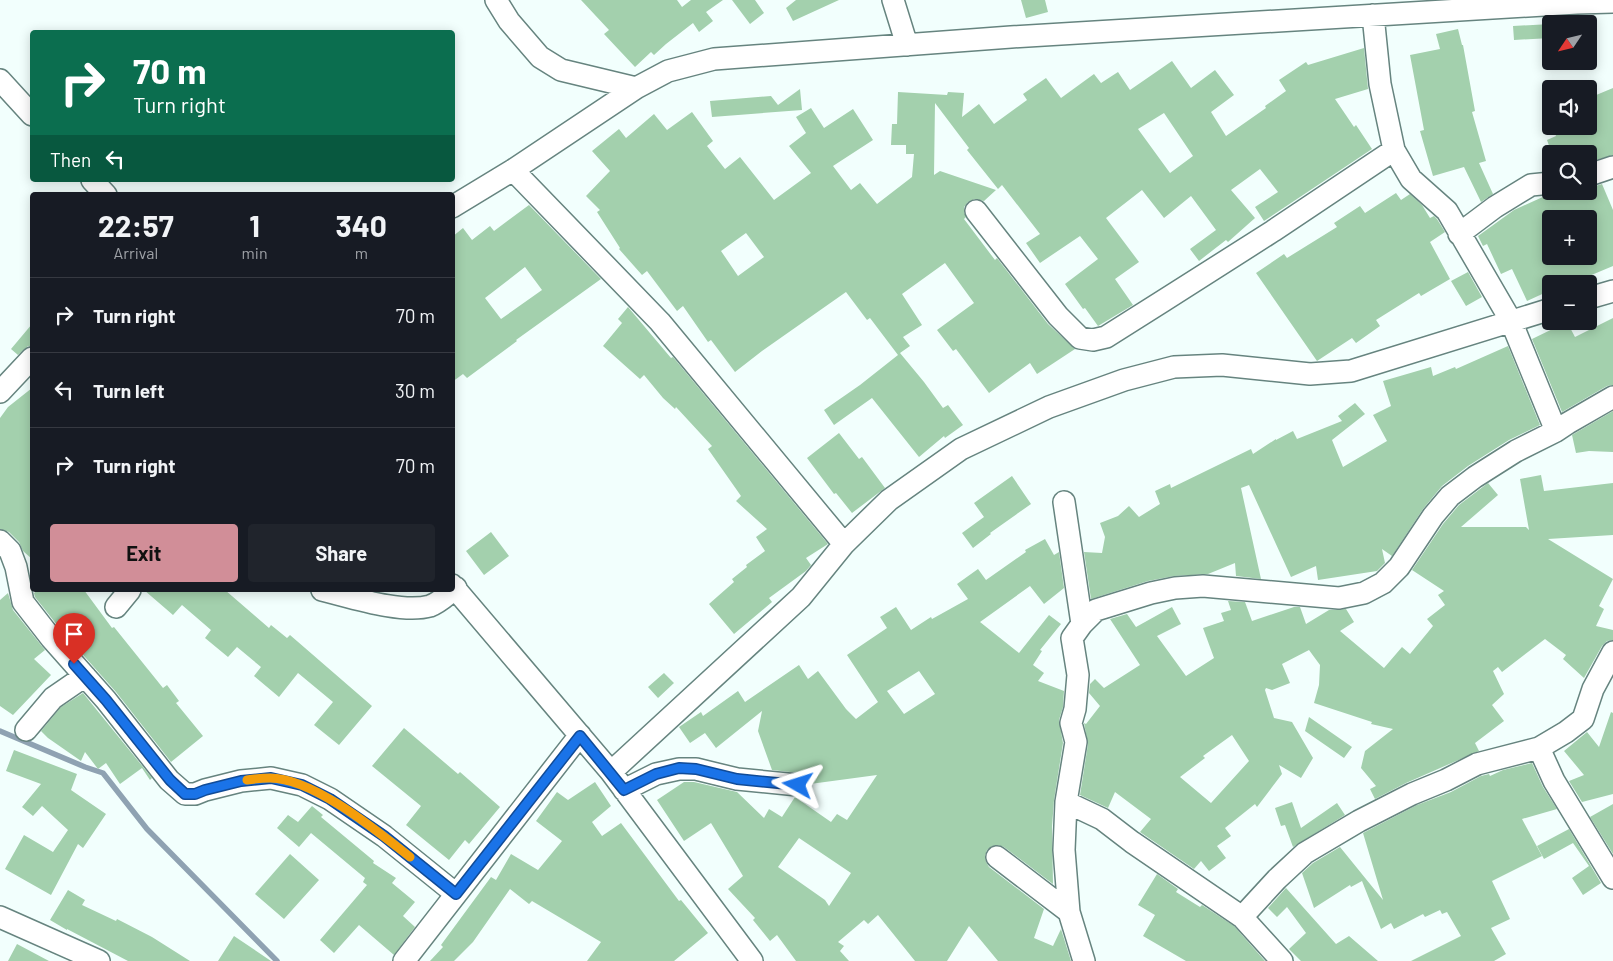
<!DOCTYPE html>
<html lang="en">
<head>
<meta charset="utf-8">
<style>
	:root { --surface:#171b24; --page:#20242c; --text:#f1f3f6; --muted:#9ea1a6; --line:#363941; --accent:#d18e98 }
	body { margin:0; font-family:Barlow,sans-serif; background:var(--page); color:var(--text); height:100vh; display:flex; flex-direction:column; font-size:19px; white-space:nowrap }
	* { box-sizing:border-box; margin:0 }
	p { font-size:16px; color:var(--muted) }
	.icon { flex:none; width:28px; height:28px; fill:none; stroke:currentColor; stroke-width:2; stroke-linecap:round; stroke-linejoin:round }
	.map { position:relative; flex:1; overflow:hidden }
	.sheet { position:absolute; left:30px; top:192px; width:425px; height:400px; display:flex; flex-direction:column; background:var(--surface); border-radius:5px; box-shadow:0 2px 12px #0003 }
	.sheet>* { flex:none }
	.hud { position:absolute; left:30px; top:30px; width:425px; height:152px; border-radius:5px; box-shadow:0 2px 12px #0003; background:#0b6e4f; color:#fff; overflow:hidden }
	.needle { width:32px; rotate:235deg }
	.tools { position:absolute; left:1542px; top:15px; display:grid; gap:10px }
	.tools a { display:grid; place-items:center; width:55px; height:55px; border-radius:5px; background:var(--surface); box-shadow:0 2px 12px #0003; font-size:25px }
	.pin { position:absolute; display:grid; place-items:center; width:42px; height:42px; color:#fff; margin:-51px -21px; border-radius:50% 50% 50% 0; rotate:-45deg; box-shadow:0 0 5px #0007 }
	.pin .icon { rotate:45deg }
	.me { position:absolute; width:55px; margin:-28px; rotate:276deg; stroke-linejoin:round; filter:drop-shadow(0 0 4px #0008) }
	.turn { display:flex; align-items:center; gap:18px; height:105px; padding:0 20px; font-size:22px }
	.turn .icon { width:65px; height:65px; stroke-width:2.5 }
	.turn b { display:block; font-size:35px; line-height:42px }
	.then { display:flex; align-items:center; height:48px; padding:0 20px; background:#0003; gap:10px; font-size:19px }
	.eta { display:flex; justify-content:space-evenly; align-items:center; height:85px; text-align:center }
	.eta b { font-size:30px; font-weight:700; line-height:35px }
	.cta { display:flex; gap:10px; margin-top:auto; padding:10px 20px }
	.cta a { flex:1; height:58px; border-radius:5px; background:var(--accent); color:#111; font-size:20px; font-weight:700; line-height:58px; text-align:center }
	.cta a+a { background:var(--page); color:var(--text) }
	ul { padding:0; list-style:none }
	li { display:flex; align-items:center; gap:15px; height:75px; padding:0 20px; border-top:1px solid var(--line) }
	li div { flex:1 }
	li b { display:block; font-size:19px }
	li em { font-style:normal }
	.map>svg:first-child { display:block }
</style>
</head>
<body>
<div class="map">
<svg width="1613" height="961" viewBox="0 0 1613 961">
	<rect width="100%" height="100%" fill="#f2fffd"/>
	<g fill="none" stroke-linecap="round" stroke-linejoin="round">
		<path stroke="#8fa2b2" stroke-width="5.5" d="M0,731L85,767L103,773L147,829L277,961"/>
	</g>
	<path fill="#a3d0ad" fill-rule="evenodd" d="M581,0H677L682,7L691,0H723L706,12L713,21L699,32L693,23L666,44L654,55L651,52L635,67L604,34L609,30Z
		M732,0H755L764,13L750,24Z
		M796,0H839L793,21L786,8Z
		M1021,0H1045L1048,12L1026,18Z
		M1551,24V38L1514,40L1513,26Z
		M1458,29L1462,45H1463L1475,111L1472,112L1486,161L1479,163L1493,194L1481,202L1464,167L1433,176L1420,131L1424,130L1410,55L1440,49L1436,34Z
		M1364,48L1368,89L1335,99L1354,127L1356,125L1372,149L1264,221L1255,207L1278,192L1260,169L1231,190L1255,218L1228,242L1226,240L1199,261L1190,249L1216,230L1191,196L1164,218L1142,190L1106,218L1139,262L1115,279L1133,305L1098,326L1085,308L1083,309L1065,284L1098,259L1080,236L1040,263L1026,243L1040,234L1002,185L998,189L967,150L969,148L935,103L934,175L940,171L996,190L984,201L975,199L968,202L964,207V212L966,217L964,219L995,260L997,258L1048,324L1075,349L1037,374L1030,363L989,393L956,349L953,351L937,330L974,303L945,263L902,294L922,325L903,337L910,346L900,353L924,382L943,408L948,405L963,425L945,438L944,436L919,457L872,398L834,425L824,410L860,385L898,355L870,318L867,320L846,292L762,351L735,372L711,340L708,342L683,306L677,311L647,271L642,275L619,249L620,248L597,212L600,210L586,196L610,171L592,151L619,129L626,138L654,114L667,130L692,112L713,141L707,146L725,169L740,157L774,200L811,173L789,146L806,133L796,117L811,108L824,128L853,109L873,140L833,166L851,190L860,183L877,204L912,177L914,154H906V145H891L892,124H897L898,92L947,95L948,92L964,93L962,117L979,104L994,124L1027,100L1023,94L1046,78L1061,98L1094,74L1101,83L1118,72L1130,90L1172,61L1191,88L1215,70L1234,95L1211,112L1226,136L1266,108L1265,106L1286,91L1279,80L1306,62L1308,65ZM1164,113L1193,156L1170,173L1138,129ZM746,233L764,257L738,276L721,251Z
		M1613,88V155L1589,162V154H1552L1547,140L1556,136L1552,126H1589V98Z
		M800,89L802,110L712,117L710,101L771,96L778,105Z
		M1602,184L1613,210V266L1570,284H1551V290L1527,301L1512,269L1501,274L1487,244L1483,246L1478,236L1514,210L1545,196L1553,195L1560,191H1589V188ZM1551,219H1589V256H1551Z
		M1396,193L1401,200L1410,194L1422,205L1430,218L1434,216L1437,219L1445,232L1430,242L1450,279L1421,296L1419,293L1376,320L1380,326L1356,343L1352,338L1317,361L1256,273L1284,254L1287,258L1337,227L1334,223L1360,206L1365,213Z
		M529,205L601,279L516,340L517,341L467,378L463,374L452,382V237L463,228L472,240L490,226L494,231ZM525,267L542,290L501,319L485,298Z
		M1468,272L1482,297L1466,306L1451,281Z
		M628,307L671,358L673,357L828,544L806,558L811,565L806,571L769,598L772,602L734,634L709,604L734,582L732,579L747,567L746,565L765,551L756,537L767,529L736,501L741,496L708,449L712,446L676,407L675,409L663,398L644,375L640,379L603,346L622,323L618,319Z
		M1613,318V385L1607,386L1562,412L1532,339L1567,322L1575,337Z
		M32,324V346H28L18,355L11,349Z
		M1508,346L1540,425L1509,440L1468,466L1442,486L1423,509L1392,556L1382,549L1385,563L1377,571L1318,580L1316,566L1291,577L1249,485L1241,488L1261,579L1236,576L1235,563L1208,574L1174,576L1148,581L1091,599L1084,552L1102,553L1105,537L1100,523L1118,516L1129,506L1139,517L1160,504L1155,491L1170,484L1171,488L1251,449L1253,454L1276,439V440L1293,431L1297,439L1342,421L1338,416L1355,403L1365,414L1332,440L1343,467L1387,441L1373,415L1391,406L1383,381L1431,367L1433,376L1455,367L1456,369Z
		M32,388V559L23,551L19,542L9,532L0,529V418L8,407Z
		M1613,411V452L1589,451L1576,453L1572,435Z
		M839,433L859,459L862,457L885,488L852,513L836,493L834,494L807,458Z
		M1541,475L1544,491L1613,483V535L1548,539L1613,579L1599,606L1604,609L1596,626L1613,630V640L1607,641L1602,646L1584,678L1563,659L1566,655L1545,639L1502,672L1498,667L1493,671L1504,694L1492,705L1504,721L1475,743L1479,751L1406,783L1375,799L1370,789L1376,786L1361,768L1365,751L1393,729L1371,724L1372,722L1314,703L1319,685L1320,665L1309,650L1282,664L1290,683L1272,690L1266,688L1265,690L1274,718L1292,722L1313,758L1301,778L1279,765L1282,774L1257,807L1255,804L1225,828L1231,836L1217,846L1226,858L1209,871L1201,861L1194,869L1140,832L1151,819L1115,792L1108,808L1080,795L1088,744L1084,723L1086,724L1100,706L1089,693L1090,684L1095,679L1104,688L1140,665L1110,619L1127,614L1136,627L1172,607L1181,624L1157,636L1186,676L1214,658L1203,628L1224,621L1221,613L1231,610L1228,601L1245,602L1252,621L1294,607H1300L1306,624L1329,610L1346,609L1354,622L1340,631L1384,668L1402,647L1410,654L1433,626L1427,619L1445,605L1438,595L1444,591L1412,570L1443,524L1459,505L1488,483L1498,495L1461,527H1526L1529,530L1520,479ZM1232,735L1249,761L1211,803L1180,777L1205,758L1203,756Z
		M1012,476L1031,504L990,533L991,534L973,548L962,533L984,517L974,503Z
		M491,532L509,556L484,575L466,551Z
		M1045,539L1054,555L1059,552L1064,588L1044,604L1030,586L980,622L1019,653L1049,615L1061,624L1040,650L1042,651L1033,665L1044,673L1038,681L1064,691L1063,707L1059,720L1063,743L1054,800L1052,827L1053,884L1004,847L998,845L992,846L987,850L985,856L986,862L989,867L1044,909L1034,938L1053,946L1061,929L1071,961H998L969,926L947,961H915L878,915L868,924L864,920L838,942L844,946L840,951L849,961H796L777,935L770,941L753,920L755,918L728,889L743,876L711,823L684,841L657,800L684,782H694L737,792L764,818L769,809L782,817L795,797L831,822L837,814L847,820L877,775L810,784L806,775L800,773L772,770L758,731L762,711L716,748L705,733L690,743L679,727L701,712L703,716L738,691L745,702L799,665L808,679L818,671L846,709L856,719L878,702L847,655L887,628L880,617L896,607L911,630L931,617L932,619L968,599L957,584L978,569L986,580L1026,552L1025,550ZM919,671L935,694L904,714L887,691ZM799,838L851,873L829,906L825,900L778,867Z
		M38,590H84L112,628L114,627L163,688L167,685L179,701L176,703L203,736L171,762L116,692L61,630L35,597L34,593Z
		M144,590H225L269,628L271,625L287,638L290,635L372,706L339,745L314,725L333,702L298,673L279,697L254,676L261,667L237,647L228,657L205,638L211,630L182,605L173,615Z
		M8,593L13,610L45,650L34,659L51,675L13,715L0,706V600Z
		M664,673L674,683L658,698L648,687Z
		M83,693L152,778L150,780L142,768L120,784L106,763L98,769L85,752L81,761L48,738L41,731L61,707Z
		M1611,712L1613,713V794L1582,802L1569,781L1584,775L1564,751L1587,732L1599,747Z
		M1309,717L1352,747L1344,758L1305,731Z
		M404,728L458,774L460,772L500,807L469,844L465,840L449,860L406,825L421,806L372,766Z
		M14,750L77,774L71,790L106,814L83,848L78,844L51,895L5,869L24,835L53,852L68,830L42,806L33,816L22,807L41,784L6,771Z
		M1532,763L1543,787L1557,809L1522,819L1542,856L1492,881L1510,919L1491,928L1506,954L1494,961H1411L1461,936L1447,912L1442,914L1440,910L1425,917L1423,914L1394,929L1391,923L1381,929L1362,881L1351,887L1350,885L1314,908L1302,873L1313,863L1340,847L1383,900L1363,833L1417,805L1451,792L1481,776L1489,774L1490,776L1503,770Z
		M595,782L611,806L592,822L602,836L621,823L679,901L681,900L708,933L674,961H587L601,942L532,901L529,904L510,889L473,942L454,961H430L443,947L441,945L491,877L496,880L511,854L538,870L562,841L536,821L557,792L568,800Z
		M1292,802L1301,828L1337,803L1345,815L1293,847L1285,825L1281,826L1275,808Z
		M1613,804V854L1590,817Z
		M312,806L323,815L321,817L374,861L373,863L396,878L392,883L415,902L403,916L415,927L394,955L359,925L334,953L320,940L367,885L363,882L365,878L311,833L299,847L277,828L288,815L298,822Z
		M1569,829L1601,883L1583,895L1572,878L1589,866L1573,843L1544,859L1537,846Z
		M290,854L319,880L284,919L255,894Z
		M1157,874L1178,889L1176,892L1200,907L1202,905L1234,926L1265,961H1186L1143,936L1155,915L1138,905Z
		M1286,888L1336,944L1349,936L1378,961H1301L1289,949L1306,933L1287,907L1277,917L1268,908Z
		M68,890L85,900L82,905L116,921L117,919L152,937L190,961H128L67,929V930L50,920Z
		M234,936L271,961H218Z
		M17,944L49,961H8Z"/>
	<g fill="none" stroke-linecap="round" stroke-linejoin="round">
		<defs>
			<path id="minor" d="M496,0L509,21L540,57L561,70L636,88
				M893,0L907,45
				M1373,15L1380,84L1394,150L1411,179L1447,211L1511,321L1556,431
				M0,80L32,115
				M513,170L660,322L844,544
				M1589,175L1613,167
				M92,180L106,195
				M452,207L513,170L636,88L668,71L714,59L1011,37L1577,3L1613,2
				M976,211L1058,316L1080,338L1093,340L1106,337L1163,301L1273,231L1394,150
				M1459,234L1495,207L1531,185L1551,183
				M1589,298L1613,291
				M0,392L32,358
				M1064,502L1082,624
				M0,541L10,551L16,567L23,602L51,638L106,700L169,780L185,794H195L205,790L241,781L271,778L302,785L330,799L384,836L456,894
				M452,585L611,772L752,961
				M322,590C351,597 402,614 430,606C439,603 448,594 456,588
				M116,607L130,590
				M26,730L53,698L85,676
				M1539,748L1554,781L1613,878
				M611,772L801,597L844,544L889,500L961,449L1049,407L1124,380L1174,367L1222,365L1310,374L1351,371L1551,309
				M624,790L656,774L679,769H696L737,779L798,785
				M1066,802L1102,819L1132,842L1242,917L1282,961
				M997,857L1069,912
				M0,917L99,961
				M1242,917L1277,879L1305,853L1359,821L1412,794L1446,780L1477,764L1539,748L1566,732L1583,719L1593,689L1613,652
				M404,961L580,735
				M1084,961L1069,912L1064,850L1066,802L1076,742L1071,723L1075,709L1078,675L1072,638L1082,624L1096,610L1151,593L1175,588L1203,586L1339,598L1364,593L1383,583L1399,567L1433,516L1450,496L1475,477L1516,451L1556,431L1568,423L1613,397"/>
		</defs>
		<use href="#minor" stroke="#66847f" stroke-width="24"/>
		<use href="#minor" stroke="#fff" stroke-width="21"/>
	</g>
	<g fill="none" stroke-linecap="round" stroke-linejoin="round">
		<defs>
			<path id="route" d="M74,664L106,700L170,780L185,794H195L205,790L241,781L271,778L302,785L330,799L384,836L456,894L580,736L624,790L656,774L679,768L696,769L737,779L798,785"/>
		</defs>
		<use href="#route" stroke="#114b97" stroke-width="12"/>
		<use href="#route" stroke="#1a73e8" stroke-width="9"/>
		<path stroke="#f59e0b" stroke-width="9" d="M247,780C254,779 262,778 270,778C313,778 377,831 410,857"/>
	</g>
</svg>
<div class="tools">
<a><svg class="needle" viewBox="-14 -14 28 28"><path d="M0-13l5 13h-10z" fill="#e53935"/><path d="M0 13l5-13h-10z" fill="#9ea1a6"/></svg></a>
<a><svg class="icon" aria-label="sound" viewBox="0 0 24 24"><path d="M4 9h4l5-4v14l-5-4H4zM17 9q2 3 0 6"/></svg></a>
<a><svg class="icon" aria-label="search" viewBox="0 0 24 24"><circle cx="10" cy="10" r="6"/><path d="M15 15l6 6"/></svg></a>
<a>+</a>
<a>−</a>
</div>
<div class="pin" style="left:74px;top:664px;background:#d93025"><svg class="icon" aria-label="arrive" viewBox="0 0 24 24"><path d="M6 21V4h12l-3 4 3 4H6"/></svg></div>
<svg class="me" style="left:798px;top:785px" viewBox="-20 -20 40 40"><path d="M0-17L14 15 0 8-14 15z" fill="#1a73e8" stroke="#fff" stroke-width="4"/></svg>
<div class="hud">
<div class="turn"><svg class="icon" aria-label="right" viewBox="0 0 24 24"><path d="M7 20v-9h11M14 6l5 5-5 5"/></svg><div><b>70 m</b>Turn right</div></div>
<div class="then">Then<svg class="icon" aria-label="left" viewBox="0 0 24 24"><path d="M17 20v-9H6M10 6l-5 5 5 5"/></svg></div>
</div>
<section class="sheet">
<div class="eta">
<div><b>22:57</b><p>Arrival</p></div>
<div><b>1</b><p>min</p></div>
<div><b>340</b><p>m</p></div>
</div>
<ul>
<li><svg class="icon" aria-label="right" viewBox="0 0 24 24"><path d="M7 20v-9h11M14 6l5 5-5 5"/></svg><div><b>Turn right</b></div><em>70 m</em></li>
<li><svg class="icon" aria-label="left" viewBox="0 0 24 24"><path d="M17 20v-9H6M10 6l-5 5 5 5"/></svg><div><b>Turn left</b></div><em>30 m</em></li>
<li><svg class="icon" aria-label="right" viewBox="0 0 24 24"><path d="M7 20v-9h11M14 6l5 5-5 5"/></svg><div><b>Turn right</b></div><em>70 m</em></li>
</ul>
<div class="cta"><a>Exit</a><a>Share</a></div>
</section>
</div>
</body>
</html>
